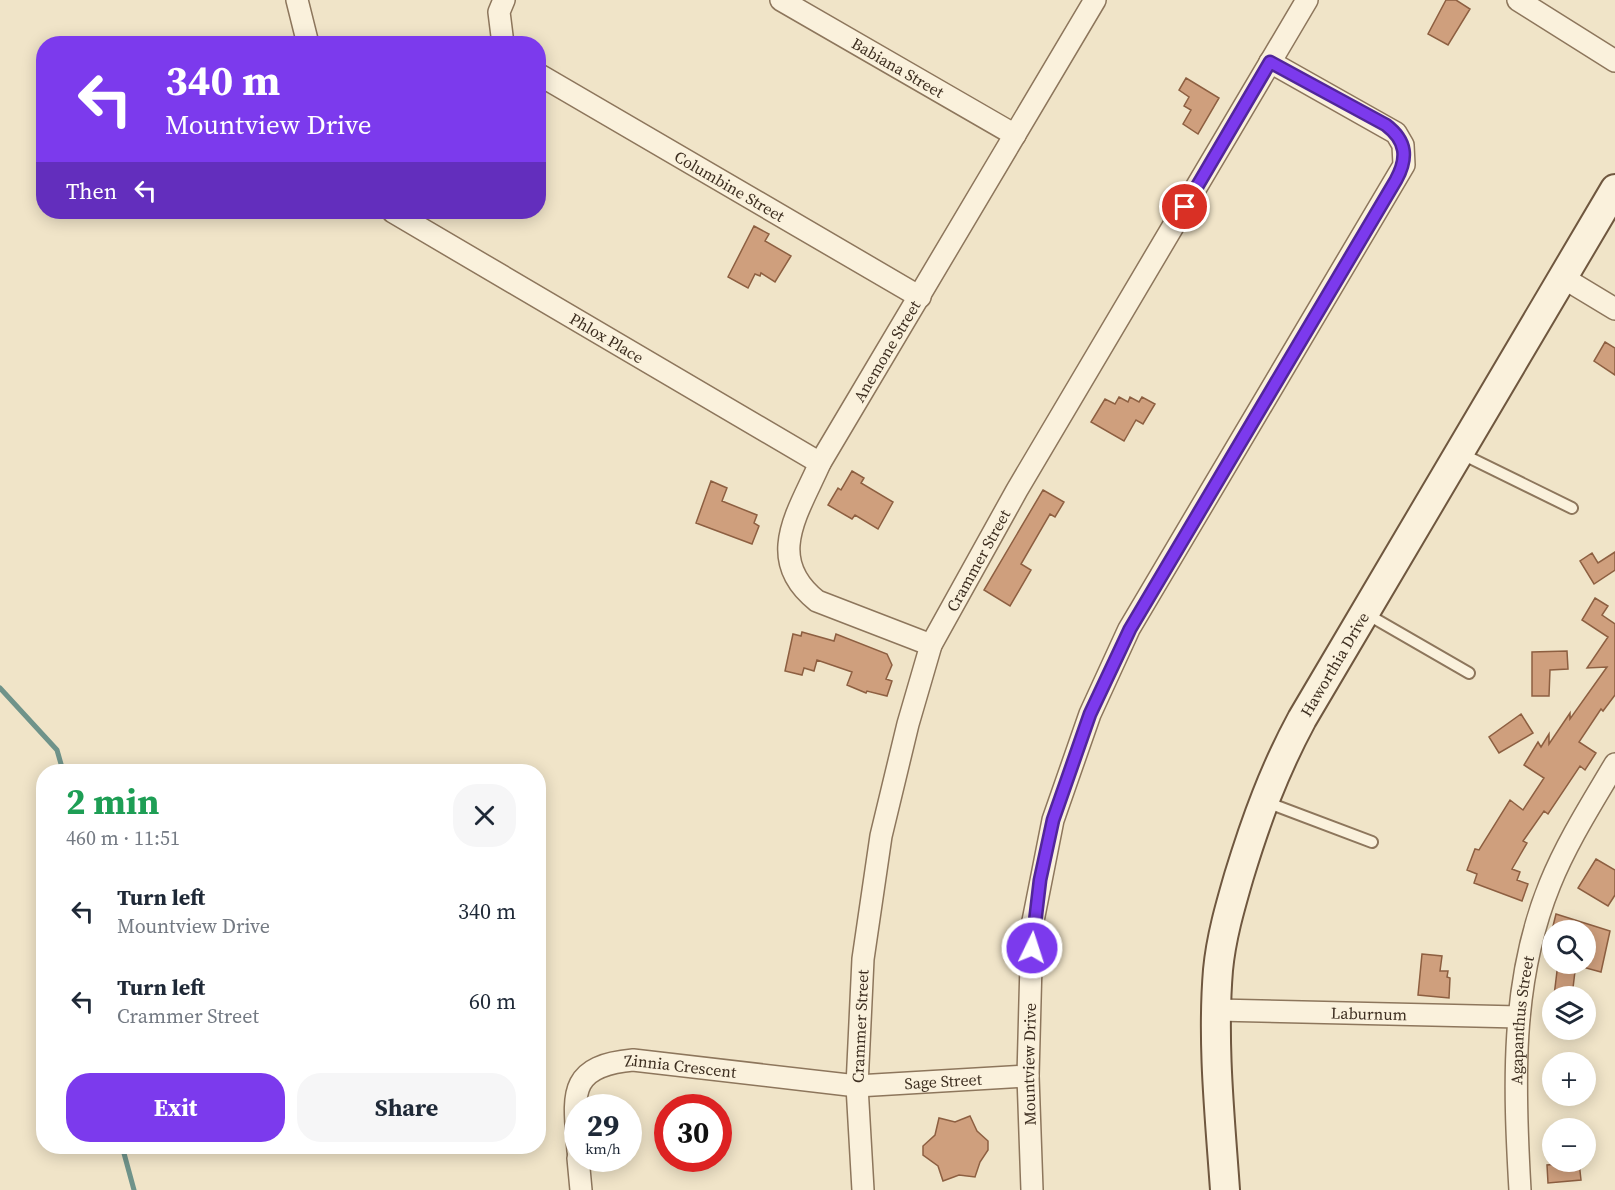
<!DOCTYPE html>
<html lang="en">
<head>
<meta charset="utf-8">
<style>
	:root { --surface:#fff; --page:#f6f6f7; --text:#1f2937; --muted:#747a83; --accent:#7c3aed }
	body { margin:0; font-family:"Source Serif 4",serif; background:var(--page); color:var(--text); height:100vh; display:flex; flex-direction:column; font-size:22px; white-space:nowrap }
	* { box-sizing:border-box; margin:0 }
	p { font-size:20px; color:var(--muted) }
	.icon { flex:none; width:33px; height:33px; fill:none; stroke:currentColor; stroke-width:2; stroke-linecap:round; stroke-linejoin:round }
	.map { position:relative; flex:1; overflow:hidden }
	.panel { position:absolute; left:36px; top:764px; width:510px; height:390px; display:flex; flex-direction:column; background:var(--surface); border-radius:24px; box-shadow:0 3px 15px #0003 }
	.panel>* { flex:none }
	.guide { position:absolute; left:36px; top:36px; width:510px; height:183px; border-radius:24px; box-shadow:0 3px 15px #0003; background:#7c3aed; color:#fff; overflow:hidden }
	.fabs { position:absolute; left:1542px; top:920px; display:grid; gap:12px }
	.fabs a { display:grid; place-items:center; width:54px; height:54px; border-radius:50%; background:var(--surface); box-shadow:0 3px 15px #0003; font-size:30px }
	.speed { position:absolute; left:564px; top:1094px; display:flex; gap:12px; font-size:30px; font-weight:700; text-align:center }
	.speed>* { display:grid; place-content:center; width:78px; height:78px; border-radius:50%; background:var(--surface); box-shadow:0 3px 15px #0003; line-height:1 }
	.speed small { font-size:15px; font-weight:400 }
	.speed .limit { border:9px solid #d22; background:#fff; color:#111 }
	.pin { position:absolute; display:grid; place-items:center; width:51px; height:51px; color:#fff; margin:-26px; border:3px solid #fff; border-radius:50%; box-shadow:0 2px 6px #0007 }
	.me { position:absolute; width:66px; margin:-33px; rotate:4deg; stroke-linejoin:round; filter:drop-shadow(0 0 4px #0008) }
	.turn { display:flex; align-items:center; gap:21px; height:126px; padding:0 30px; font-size:27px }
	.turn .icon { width:78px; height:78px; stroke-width:2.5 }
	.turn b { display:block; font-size:42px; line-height:51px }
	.then { display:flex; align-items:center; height:57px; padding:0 30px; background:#0003; gap:12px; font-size:22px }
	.round { display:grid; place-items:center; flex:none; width:63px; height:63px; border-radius:24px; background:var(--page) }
	.head { display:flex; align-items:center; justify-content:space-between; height:102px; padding:0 30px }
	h1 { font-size:36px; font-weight:700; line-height:45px; color:#1e9e55 }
	.cta { display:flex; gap:12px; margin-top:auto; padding:12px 30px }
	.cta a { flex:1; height:69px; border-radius:24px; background:var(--accent); color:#fff; font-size:24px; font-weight:700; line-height:69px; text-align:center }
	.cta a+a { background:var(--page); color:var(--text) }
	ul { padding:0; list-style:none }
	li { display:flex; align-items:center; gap:18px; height:90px; padding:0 30px }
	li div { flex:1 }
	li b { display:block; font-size:22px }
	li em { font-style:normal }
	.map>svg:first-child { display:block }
</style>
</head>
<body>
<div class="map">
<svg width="1615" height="1190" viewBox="0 0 1615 1190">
	<rect width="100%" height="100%" fill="#f0e4c8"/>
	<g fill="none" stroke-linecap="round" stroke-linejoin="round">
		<path stroke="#6f938a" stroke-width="5" d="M0,688L57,750L63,771
			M122,1146L134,1190"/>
	</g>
	<path fill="#cf9f7d" stroke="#8d5f41" stroke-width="1.5" d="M1446,0H1456L1470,9L1448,45L1428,34Z
		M1186,78L1219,98L1198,134L1183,124L1191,110L1184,106L1189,97L1179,90Z
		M754,226L769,234L765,241L791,256L775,282L761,273L760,276L755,274L748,288L728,277Z
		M1605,342L1615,348V375L1594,361Z
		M1119,397L1128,402L1130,397L1139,402L1142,397L1155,404L1143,424L1136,420L1124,441L1091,422L1105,399L1115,404Z
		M852,471L864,478L861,483L893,502L878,529L855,515L852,519L828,505L838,488L841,490Z
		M711,481L727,488L722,501L757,515L754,523L759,526L752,544L696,523Z
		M1043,490L1064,502L1055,517L1050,514L1021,564L1031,570L1010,606L984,590Z
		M1615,552V570L1594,584L1580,561L1592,553L1598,563Z
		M1595,598L1608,606L1602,615L1615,624V695L1603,711L1601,709L1579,742L1596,753L1585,770L1580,766L1548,814L1544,811L1523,841L1527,843L1512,869L1520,872L1517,880L1528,884L1522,901L1474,883L1477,874L1467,870L1475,849L1479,850L1510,800L1523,810L1544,778L1524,765L1538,742L1541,747L1549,734V744L1570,713V719L1607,667L1587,668L1608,637L1582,620Z
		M802,632L834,641L836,634L887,654L892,665L886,679L892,681L887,696L867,691L866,693L847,685L852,672L817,660L814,671L804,668L802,675L785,671L793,634L801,636Z
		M1567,651L1568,669L1550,670L1549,696H1532V652Z
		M1521,714L1533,733L1499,753L1489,737Z
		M1596,859L1615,870V895L1608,906L1578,888Z
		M1556,914L1610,931L1601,972L1586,968V930H1552Z
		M1422,954L1442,956L1440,971H1448L1447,977L1450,978L1449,998L1418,995Z
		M1558,963H1576L1572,996H1554Z
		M970,1116L977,1131L988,1141V1150L980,1162L975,1177L959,1175L943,1181L938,1166L923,1155V1146L935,1135L939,1118L955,1122Z
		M1579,1162L1581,1180L1548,1183L1547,1165Z"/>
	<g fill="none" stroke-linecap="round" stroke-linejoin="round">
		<defs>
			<path id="lane" d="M1460,453L1572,508
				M1365,613L1469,673
				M1266,802L1372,842"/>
			<g id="street">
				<path d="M297,0L308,44"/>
				<path id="s1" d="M781,0L1015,135"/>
				<path d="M1518,0L1615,61"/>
				<path d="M503,44L499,12L504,0"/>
				<path id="s2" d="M538,74L920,297"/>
				<path id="s3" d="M393,212L820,463"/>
				<path d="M1562,277L1615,309"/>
				<path id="s4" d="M931,645L817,601C764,559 798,513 820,463L1095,0"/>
				<path id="s5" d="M1217,1010L1519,1017"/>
				<path id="s6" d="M578,1151C574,1096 566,1066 633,1060L857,1086L1028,1076"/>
				<path d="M578,1158L581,1190"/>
				<path id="s7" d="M863,1190L857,1086L863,959L881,836L908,724L931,645L1017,490L1307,0"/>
				<path id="s8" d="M1032,1190L1028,1076L1032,926L1053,820L1090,714L1129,629L1404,165L1403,145L1396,133L1270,62"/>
				<path id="s9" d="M1520,1190C1514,1087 1510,982 1550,884C1567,842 1592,803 1615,764"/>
			</g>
			<g id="secondary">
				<path id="s10" d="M1225,1190C1220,1118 1212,1043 1218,970C1221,938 1230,907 1239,876C1256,820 1274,771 1302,719L1615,189"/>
			</g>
		</defs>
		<use href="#lane" stroke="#8d765c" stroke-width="14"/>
		<use href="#street" stroke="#8d765c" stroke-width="24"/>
		<use href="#secondary" stroke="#6f573f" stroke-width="32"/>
		<use href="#lane" stroke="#faf1dc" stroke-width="10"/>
		<use href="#street" stroke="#faf1dc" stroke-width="21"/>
		<use href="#secondary" stroke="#faf1dc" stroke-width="28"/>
	</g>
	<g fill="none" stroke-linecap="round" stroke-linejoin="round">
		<defs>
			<path id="route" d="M1032,948L1040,880L1053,820L1090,714L1130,629L1396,180C1408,158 1407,141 1386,125L1270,62L1185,207"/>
		</defs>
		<use href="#route" stroke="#51269a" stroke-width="15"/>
		<use href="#route" stroke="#7c3aed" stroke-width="10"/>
	</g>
	<g text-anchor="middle" stroke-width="4.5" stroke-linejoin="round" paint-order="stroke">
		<g font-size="16" fill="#3d2e20" stroke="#f7eed8">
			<text dy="6" stroke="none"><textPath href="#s1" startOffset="135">Babiana Street</textPath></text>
			<text dy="6" stroke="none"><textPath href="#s2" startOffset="222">Columbine Street</textPath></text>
			<text dy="6" stroke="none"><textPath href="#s3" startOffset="248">Phlox Place</textPath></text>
			<text dy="6" stroke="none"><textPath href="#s4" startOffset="406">Anemone Street</textPath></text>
			<text dy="6" stroke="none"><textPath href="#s7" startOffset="650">Crammer Street</textPath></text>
			<text dy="6" stroke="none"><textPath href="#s10" startOffset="550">Haworthia Drive</textPath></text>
			<text dy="6" stroke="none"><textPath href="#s5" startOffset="152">Laburnum</textPath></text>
			<text dy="6" stroke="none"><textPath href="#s9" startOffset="170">Agapanthus Street</textPath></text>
			<text dy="6" stroke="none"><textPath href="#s7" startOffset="164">Crammer Street</textPath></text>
			<text dy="6" stroke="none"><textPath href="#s8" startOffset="126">Mountview Drive</textPath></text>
			<text dy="6" stroke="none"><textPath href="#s6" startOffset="176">Zinnia Crescent</textPath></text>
			<text dy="6" stroke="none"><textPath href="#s6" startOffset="440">Sage Street</textPath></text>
		</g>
	</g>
</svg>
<div class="fabs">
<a><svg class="icon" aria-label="search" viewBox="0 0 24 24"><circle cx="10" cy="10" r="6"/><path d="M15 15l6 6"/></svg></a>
<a><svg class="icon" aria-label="layers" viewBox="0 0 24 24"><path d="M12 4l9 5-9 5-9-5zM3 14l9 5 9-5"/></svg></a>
<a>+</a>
<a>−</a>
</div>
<div class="speed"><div>29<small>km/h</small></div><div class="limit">30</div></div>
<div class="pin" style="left:1185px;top:207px;background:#d93025"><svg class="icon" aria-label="arrive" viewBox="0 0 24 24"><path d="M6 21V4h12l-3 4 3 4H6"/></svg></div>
<svg class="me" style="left:1032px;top:948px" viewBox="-20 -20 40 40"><circle r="17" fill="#7c3aed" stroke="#fff" stroke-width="3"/><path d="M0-11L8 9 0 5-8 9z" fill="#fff"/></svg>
<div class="guide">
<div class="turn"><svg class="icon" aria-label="left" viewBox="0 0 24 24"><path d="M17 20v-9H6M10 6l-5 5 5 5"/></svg><div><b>340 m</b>Mountview Drive</div></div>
<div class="then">Then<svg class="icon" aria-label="left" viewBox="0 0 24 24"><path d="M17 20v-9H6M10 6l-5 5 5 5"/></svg></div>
</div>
<section class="panel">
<div class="head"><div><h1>2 min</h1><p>460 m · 11:51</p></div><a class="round"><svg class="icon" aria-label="close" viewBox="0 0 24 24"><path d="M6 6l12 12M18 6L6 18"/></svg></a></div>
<ul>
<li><svg class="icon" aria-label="left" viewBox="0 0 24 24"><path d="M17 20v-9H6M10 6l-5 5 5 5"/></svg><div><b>Turn left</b><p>Mountview Drive</p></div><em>340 m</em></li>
<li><svg class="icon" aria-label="left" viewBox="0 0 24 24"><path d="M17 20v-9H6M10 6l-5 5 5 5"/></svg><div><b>Turn left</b><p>Crammer Street</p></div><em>60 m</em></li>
</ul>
<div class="cta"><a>Exit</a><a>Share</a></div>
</section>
</div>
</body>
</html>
